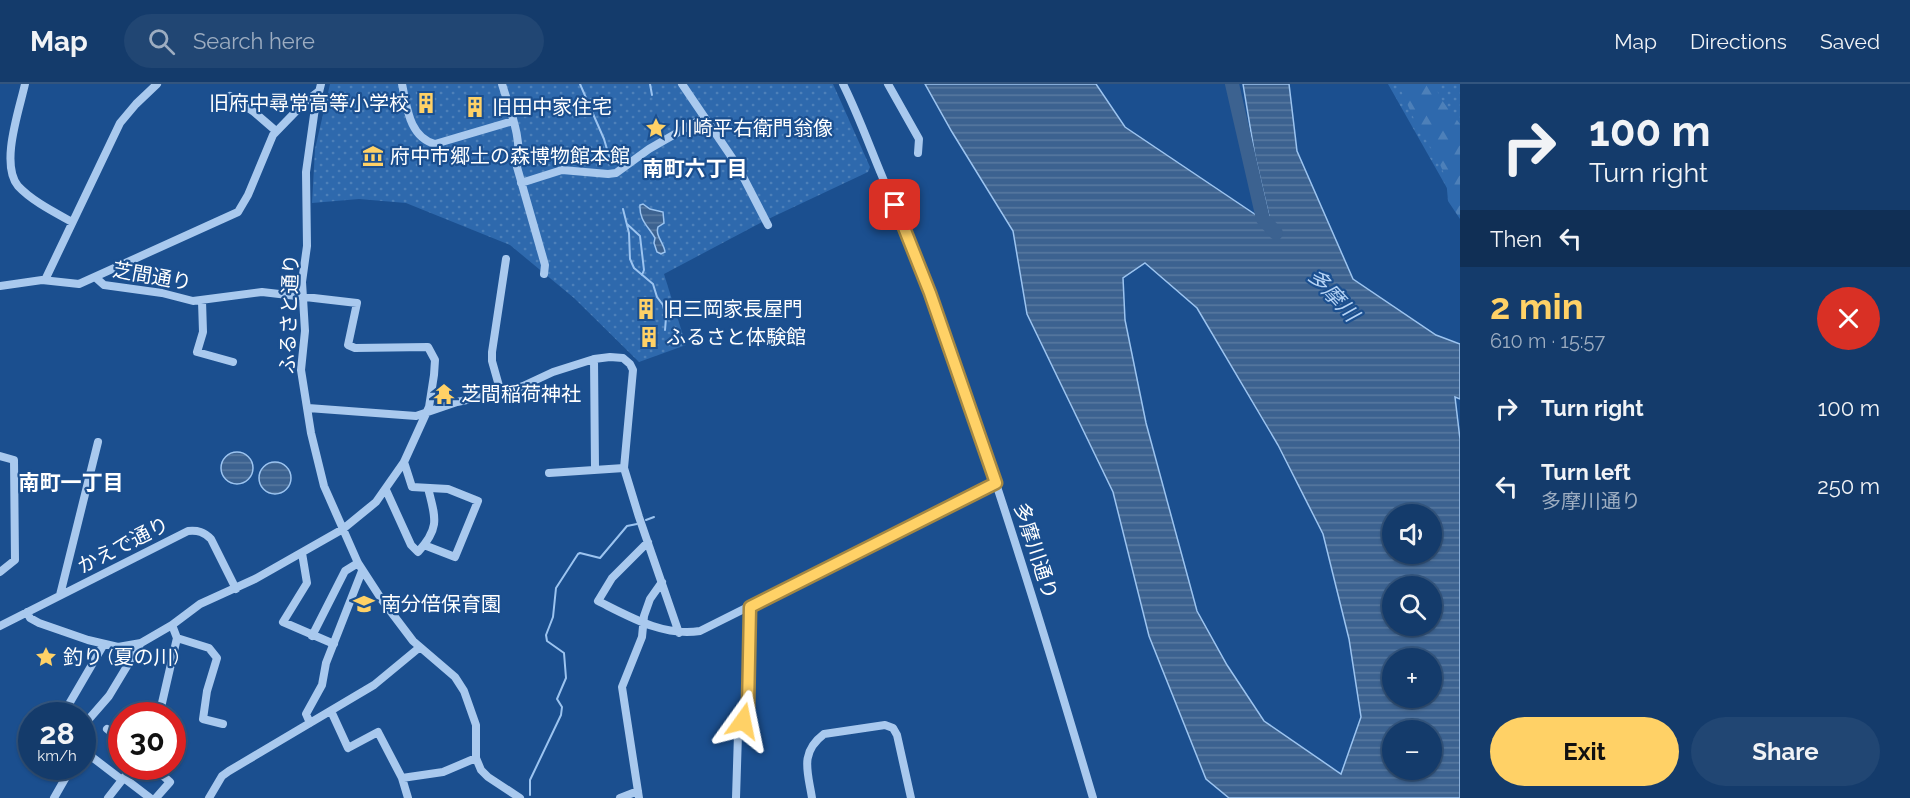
<!DOCTYPE html>
<html lang="en">
<head>
<meta charset="utf-8">
<style>
	:root { --surface:#143b6b; --page:#214673; --text:#f1f3f6; --muted:#9dadc1; --line:#33557e; --accent:#ffd166 }
	body { margin:0; font-family:Raleway,"Noto Sans JP",sans-serif; background:var(--page); color:var(--text); height:100vh; display:flex; flex-direction:column; font-size:22px; white-space:nowrap }
	* { box-sizing:border-box; margin:0 }
	p { font-size:20px; color:var(--muted) }
	.icon { flex:none; width:33px; height:33px; fill:none; stroke:currentColor; stroke-width:2; stroke-linecap:round; stroke-linejoin:round }
	.map { position:relative; flex:1; overflow:hidden }
	.panel { display:flex; flex-direction:column; background:var(--surface); width:450px }
	.panel>* { flex:none }
	.guide { background:#143b6b; color:var(--text); overflow:hidden }
	.tools { position:absolute; left:1382px; top:420px; display:grid; gap:12px }
	.tools a { display:grid; place-items:center; width:60px; height:60px; border-radius:50%; background:var(--surface); box-shadow:0 2px 4px #0004,0 0 0 2px var(--line); font-size:30px }
	.speed { position:absolute; left:18px; top:618px; display:flex; gap:12px; font-size:30px; font-weight:700; text-align:center }
	.speed>* { display:grid; place-content:center; width:78px; height:78px; border-radius:50%; background:var(--surface); box-shadow:0 2px 4px #0004,0 0 0 2px var(--line); line-height:1 }
	.speed small { font-size:15px; font-weight:400 }
	.speed .limit { border:9px solid #d22; background:#fff; color:#111 }
	.pin { position:absolute; display:grid; place-items:center; width:51px; height:51px; color:#fff; margin:-26px; border-radius:12px; box-shadow:0 3px 9px #0006 }
	.me { position:absolute; width:66px; margin:-33px; rotate:12deg; stroke-linejoin:round; filter:drop-shadow(0 0 4px #0008) }
	.turn { display:flex; align-items:center; gap:21px; height:126px; padding:0 30px; font-size:27px }
	.turn .icon { width:78px; height:78px; stroke-width:2.5 }
	.turn b { display:block; font-size:42px; line-height:51px }
	.then { display:flex; align-items:center; height:57px; padding:0 30px; background:#0003; gap:12px; font-size:22px }
	.round { display:grid; place-items:center; flex:none; width:63px; height:63px; border-radius:32px; background:var(--page) }
	.headline { display:flex; align-items:center; justify-content:space-between; height:102px; padding:0 30px }
	h1 { font-size:36px; font-weight:700; line-height:45px; color:var(--accent) }
	.cta { display:flex; gap:12px; margin-top:auto; padding:12px 30px }
	.cta a { flex:1; height:69px; border-radius:36px; background:var(--accent); color:#111; font-size:24px; font-weight:700; line-height:69px; text-align:center }
	.cta a+a { background:var(--page); color:var(--text) }
	ul { padding:0; list-style:none }
	li { display:flex; align-items:center; gap:18px; height:78px; padding:0 30px }
	li div { flex:1 }
	li b { display:block; font-size:22px }
	li em { font-style:normal }
	header { display:flex; align-items:center; gap:36px; box-sizing:border-box; height:84px; padding:0 30px; background:var(--surface); border-bottom:2px solid var(--line) }
	header strong { font-size:28px }
	nav { display:flex; gap:33px; margin-inline-start:auto; font-size:21px }
	.search { width:420px; height:54px; background:var(--page); display:flex; align-items:center; gap:15px; box-sizing:border-box; padding:0 21px; border-radius:33px; color:var(--muted); font-size:22px }
	main { display:flex; flex:1; min-height:0 }
	.map>svg:first-child { display:block }
</style>
</head>
<body>
<header>
<strong>Map</strong>
<div class="search"><svg class="icon" aria-label="search" viewBox="0 0 24 24"><circle cx="10" cy="10" r="6"/><path d="M15 15l6 6"/></svg>Search here</div>
<nav><a>Map</a><a>Directions</a><a>Saved</a></nav>
</header>
<main>
<div class="map">
<svg width="1460" height="714" viewBox="0 0 1460 714">
	<defs>
		<pattern id="green-dots" width="8" height="8" patternUnits="userSpaceOnUse" patternTransform="scale(1.5)"><rect width="8" height="8" fill="#2e69ad"/><path d="M2 2h.1M6 6h.1" fill="none" stroke="#4d80b9" stroke-width="1.8" stroke-linecap="round"/></pattern>
		<pattern id="forest-firs" width="22" height="20" patternUnits="userSpaceOnUse" patternTransform="scale(1.5)"><rect width="22" height="20" fill="#2e69ad"/><path d="M5 1l3.5 6h-7zM16 11l3.5 6h-7z" fill="#4d80b9"/></pattern>
		<pattern id="water-rules" width="6" height="5" patternUnits="userSpaceOnUse" patternTransform="scale(1.5)"><rect width="6" height="5" fill="#3c6290"/><path d="M0 2.5h6" fill="none" stroke="#597aa1"/></pattern>
	</defs>
	<rect width="100%" height="100%" fill="#1b4f8f"/>
	<path fill="url(#green-dots)" d="M330,0H833L870,83L868,88L764,137L664,190L686,261L639,278L574,214L510,161L406,119L359,115L312,119L315,65Z
		M1388,0H1460V127Z"/>
	<path fill="url(#forest-firs)" d="M1398,0H1434L1441,15L1460,40V135L1448,117L1446,94L1438,76L1415,37Z"/>
	<path fill="url(#water-rules)" stroke="#9cc4f0" stroke-width="1.5" fill-rule="evenodd" d="M925,0H1096L1125,43L1271,141L1255,72L1243,0H1289L1297,67L1353,195L1436,251L1460,260V315L1455,313L1460,355V714H1229L1206,695L1149,552L1113,408L1027,230L1013,147L952,48ZM1145,179L1197,224L1278,361L1323,450L1349,555L1361,633L1341,690L1264,637L1227,581L1197,527L1146,339L1125,236L1123,194ZM1392,430H1431V470H1392ZM1392,502H1431V542H1392ZM1392,574H1431V614H1392ZM1392,646H1431V686H1392Z
		M643,120L650,125L663,128L664,139L658,143C655,152 664,159 665,168L661,170L657,168L654,159L655,154C648,142 639,136 640,121Z
		M221 384a16 16 0 1 1 32 0a16 16 0 1 1-32 0Z
		M259 394a16 16 0 1 1 32 0a16 16 0 1 1-32 0Z"/>
	<g fill="none" stroke-linecap="round" stroke-linejoin="round">
		<path stroke="#9cc4f0" stroke-width="2" d="M580,0L604,55L611,79
			M650,0L652,11
			M623,125L629,149L630,175L634,184L653,200L657,213L663,221L666,234L665,246
			M627,140L640,152L644,186L642,191
			M646,436L654,433
			M530,711V696L561,631L562,623L557,615L566,594L564,569L547,557L546,551L553,533L556,504L578,470L580,469L600,474L627,442L637,440"/>
		<path stroke="#3c6290" stroke-width="14" d="M1232,0L1263,135L1276,149"/>
		<path stroke="#a9c9ee" stroke-width="8" d="M25,0C19,27 0,80 18,102C32,117 54,128 72,138
			M321,0L315,24L306,88L307,162L302,198L305,247L301,286L311,349L324,402L358,479L382,516L413,557L455,593L464,607L476,641V674L481,686L488,693L520,714
			M402,0C407,23 409,53 435,60L513,37
			M502,0C510,27 523,55 517,83L545,181L544,190
			M682,0L737,81L768,141
			M843,0C858,30 869,61 882,92C967,294 1031,504 1093,714
			M888,0L919,55L918,69
			M230,12L254,28L276,47
			M521,99L562,86L608,90L616,89L649,65L703,34
			M45,196L120,39L136,20L157,0
			M0,202L42,196L79,200L238,128L248,111L273,51L306,17L318,8
			M202,217L203,248L197,268L233,278
			M594,275L595,384
			M501,309L492,277V268L506,175
			M308,324L416,332L457,318L501,309L523,302L553,288L594,275L610,273L623,274L630,280L633,286L624,384L639,433L679,549
			M0,372L14,376L15,476L0,488
			M404,378L412,403L448,405L478,417L455,473L424,461
			M549,389L624,384
			M386,406L411,461L418,468C441,443 435,433 428,404
			M648,458L612,494L598,517C630,533 664,553 700,547L996,399
			M302,469L307,499L283,538L334,560
			M60,511L98,358
			M27,528L30,534L39,539L88,556L118,563L141,559L172,541L200,520L255,495L343,445L376,418L404,378L429,323L434,291L435,276L428,263L355,264L348,261L357,219L262,208L193,217L162,209L104,201L95,193
			M0,542L188,447C198,446 204,448 211,455L236,505
			M312,552L345,487L358,479
			M177,554L209,564L217,574L207,607L203,635L223,640
			M331,627L348,664L378,648L402,694L408,714
			M62,632L104,560
			M159,632L177,554L172,541
			M310,639L306,630L322,601L326,579L362,487
			M82,643L109,612L141,559
			M107,645L122,657
			M88,670L122,696
			M152,682L170,698L156,714
			M124,694L150,714
			M402,694L443,688L476,674
			M54,714L66,693
			M108,714L133,682
			M209,714L222,692L229,687L374,601L420,563
			M620,714L638,707
			M639,714L622,603L642,553L644,532L650,515L662,498
			M736,714L738,650L748,624L750,523
			M812,714C808,688 799,669 824,650L885,641L893,644L897,651L911,714"/>
	</g>
	<g fill="none" stroke-linecap="round" stroke-linejoin="round">
		<defs>
			<path id="route" d="M743,637L748,624L750,523L996,399L930,209L895,121"/>
		</defs>
		<use href="#route" stroke="#a68842" stroke-width="15"/>
		<use href="#route" stroke="#ffd166" stroke-width="10"/>
	</g>
	<defs>
		<symbol id="building-bare" viewBox="-9 -9 18 18"><path d="M-4-6H4V6H1V3H-1V6H-4ZM-2.5-4.3h1.7v1.8h-1.7ZM.8-4.3h1.7v1.8H.8ZM-2.5-1h1.7V.8h-1.7ZM.8-1h1.7V.8H.8Z" fill="#ffd166" stroke="#1b4f8f" stroke-width="2.5" paint-order="stroke"/></symbol>
		<symbol id="sight-bare" viewBox="-9 -9 18 18"><path d="M0-6L1.8-2.2L6-1.7L2.9 1.2L3.7 5.4L0 3.3L-3.7 5.4L-2.9 1.2L-6-1.7L-1.8-2.2Z" fill="#ffd166" stroke="#1b4f8f" stroke-width="2.5" paint-order="stroke"/></symbol>
		<symbol id="museum-bare" viewBox="-9 -9 18 18"><path d="M0-6L6-3V-2H-6V-3ZM-5-1h2V3h-2ZM-1-1h2V3h-2ZM3-1h2V3H3ZM-6 4H6V6H-6Z" fill="#ffd166" stroke="#1b4f8f" stroke-width="2.5" paint-order="stroke"/></symbol>
		<symbol id="temple-bare" viewBox="-9 -9 18 18"><path d="M0-6L5-2H3V0L6.5 2.5H4V6H1.5V3h-3V6H-4V2.5H-6.5L-3 0V-2H-5Z" fill="#ffd166" stroke="#1b4f8f" stroke-width="2.5" paint-order="stroke"/></symbol>
		<symbol id="school-bare" viewBox="-9 -9 18 18"><path d="M0-5L7-2L0 1L-7-2ZM-4 1L0 2.5L4 1V4Q0 6-4 4Z" fill="#ffd166" stroke="#1b4f8f" stroke-width="2.5" paint-order="stroke"/></symbol>
	</defs>
	<g fill-rule="evenodd">
		<use href="#building-bare" x="411" y="4" width="30" height="30"/>
		<use href="#building-bare" x="460" y="8" width="30" height="30"/>
		<use href="#sight-bare" x="641" y="29" width="30" height="30"/>
		<use href="#museum-bare" x="358" y="57" width="30" height="30"/>
		<use href="#building-bare" x="631" y="210" width="30" height="30"/>
		<use href="#building-bare" x="634" y="238" width="30" height="30"/>
		<use href="#temple-bare" x="429" y="295" width="30" height="30"/>
		<use href="#school-bare" x="349" y="505" width="30" height="30"/>
		<use href="#sight-bare" x="31" y="558" width="30" height="30"/>
	</g>
	<g text-anchor="middle" stroke-width="4.5" stroke-linejoin="round" paint-order="stroke">
		<g font-size="20" fill="#fff" stroke="#1b4f8f" text-anchor="start">
			<text x="409" y="26" text-anchor="end">旧府中尋常高等小学校</text>
			<text x="492" y="30">旧田中家住宅</text>
			<text x="673" y="51">川崎平右衛門翁像</text>
			<text x="390" y="79">府中市郷土の森博物館本館</text>
			<text x="663" y="232">旧三岡家長屋門</text>
			<text x="666" y="260">ふるさと体験館</text>
			<text x="461" y="317">芝間稲荷神社</text>
			<text x="381" y="527">南分倍保育園</text>
			<text x="63" y="580">釣り (夏の川)</text>
		</g>
		<g font-size="20" fill="#fff" stroke="#1b4f8f">
			<text transform="translate(152 192) rotate(10)" y="7">芝間通り</text>
			<text transform="translate(289 230) rotate(-88)" y="7">ふるさと通り</text>
			<text transform="translate(123 461) rotate(-27)" y="7">かえで通り</text>
			<text transform="translate(1036 467) rotate(72)" y="7">多摩川通り</text>
		</g>
		<g font-size="21" font-weight="bold" fill="#fff" stroke="#1b4f8f">
			<text x="695" y="92">南町六丁目</text>
			<text x="71" y="406">南町一丁目</text>
		</g>
		<g font-size="21" font-style="italic" fill="#b5d3f5" stroke="#1b4f8f">
			<text transform="translate(1333 211) rotate(47)" y="7">多摩川</text>
		</g>
	</g>
</svg>
<div class="tools">
<a><svg class="icon" aria-label="sound" viewBox="0 0 24 24"><path d="M4 9h4l5-4v14l-5-4H4zM17 9q2 3 0 6"/></svg></a>
<a><svg class="icon" aria-label="search" viewBox="0 0 24 24"><circle cx="10" cy="10" r="6"/><path d="M15 15l6 6"/></svg></a>
<a>+</a>
<a>−</a>
</div>
<div class="speed"><div>28<small>km/h</small></div><div class="limit">30</div></div>
<div class="pin" style="left:895px;top:121px;background:#d93025"><svg class="icon" aria-label="arrive" viewBox="0 0 24 24"><path d="M6 21V4h12l-3 4 3 4H6"/></svg></div>
<svg class="me" style="left:743px;top:637px" viewBox="-20 -20 40 40"><path d="M0-17L14 15 0 8-14 15z" fill="#ffd166" stroke="#fff" stroke-width="4"/></svg>
</div>
<section class="panel">
<div class="guide">
<div class="turn"><svg class="icon" aria-label="right" viewBox="0 0 24 24"><path d="M7 20v-9h11M14 6l5 5-5 5"/></svg><div><b>100 m</b>Turn right</div></div>
<div class="then">Then<svg class="icon" aria-label="left" viewBox="0 0 24 24"><path d="M17 20v-9H6M10 6l-5 5 5 5"/></svg></div>
</div>
<div class="headline"><div><h1>2 min</h1><p>610 m · 15:57</p></div><a class="round" style="background:#d93025;color:#fff"><svg class="icon" aria-label="close" viewBox="0 0 24 24"><path d="M6 6l12 12M18 6L6 18"/></svg></a></div>
<ul>
<li><svg class="icon" aria-label="right" viewBox="0 0 24 24"><path d="M7 20v-9h11M14 6l5 5-5 5"/></svg><div><b>Turn right</b></div><em>100 m</em></li>
<li><svg class="icon" aria-label="left" viewBox="0 0 24 24"><path d="M17 20v-9H6M10 6l-5 5 5 5"/></svg><div><b>Turn left</b><p>多摩川通り</p></div><em>250 m</em></li>
</ul>
<div class="cta"><a>Exit</a><a>Share</a></div>
</section>
</main>
</body>
</html>
